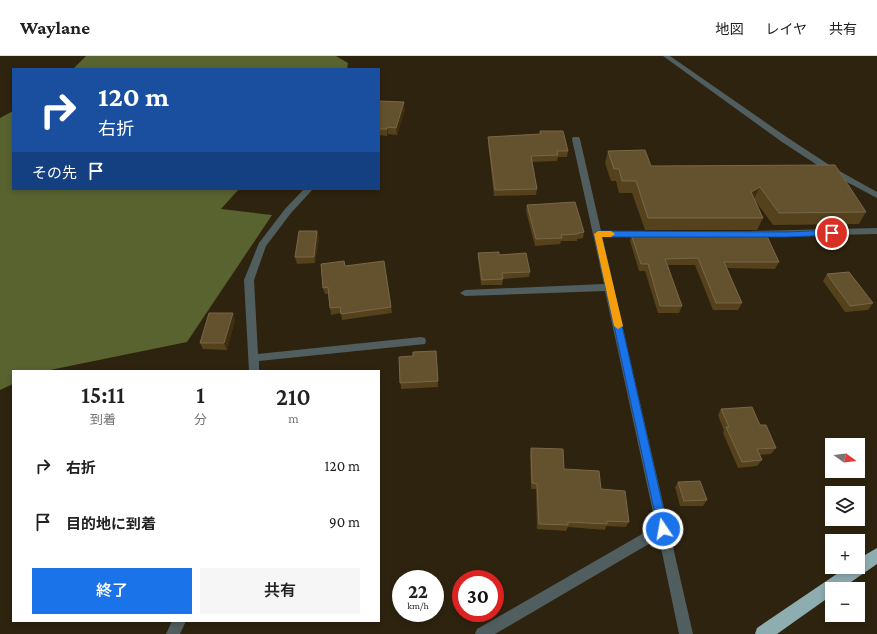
<!DOCTYPE html>
<html lang="ja">
<head>
<meta charset="utf-8">
<style>
	:root { --surface:#fff; --page:#f6f6f6; --text:#222; --muted:#767676; --line:#e0e0e0; --accent:#1a73e8 }
	body { margin:0; font-family:"Crimson Pro","Noto Sans JP",serif; background:var(--page); color:var(--text); height:100vh; display:flex; flex-direction:column; font-size:15px; white-space:nowrap }
	* { box-sizing:border-box; margin:0 }
	p { font-size:13px; color:var(--muted) }
	.icon { flex:none; width:22px; height:22px; fill:none; stroke:currentColor; stroke-width:2; stroke-linecap:round; stroke-linejoin:round }
	.map { position:relative; flex:1; overflow:hidden }
	.sheet { position:absolute; left:12px; top:314px; width:368px; height:252px; display:flex; flex-direction:column; background:var(--surface); border-radius:0px; box-shadow:0 2px 6px #0003 }
	.sheet>* { flex:none }
	.hud { position:absolute; left:12px; top:12px; width:368px; height:122px; border-radius:0px; box-shadow:0 2px 6px #0003; background:#1a4fa0; color:#fff; overflow:hidden }
	.needle { width:26px; rotate:105deg }
	.buttons { position:absolute; left:825px; top:382px; display:grid; gap:8px }
	.buttons a { display:grid; place-items:center; width:40px; height:40px; border-radius:0px; background:var(--surface); box-shadow:0 2px 6px #0003; font-size:20px }
	.speed { position:absolute; left:392px; top:514px; display:flex; gap:8px; font-size:20px; font-weight:700; text-align:center }
	.speed>* { display:grid; place-content:center; width:52px; height:52px; border-radius:50%; background:var(--surface); box-shadow:0 2px 6px #0003; line-height:1 }
	.speed small { font-size:10px; font-weight:400 }
	.speed .limit { border:6px solid #d22; background:#fff; color:#111 }
	.pin { position:absolute; display:grid; place-items:center; width:34px; height:34px; color:#fff; margin:-17px; border:2px solid #fff; border-radius:50%; box-shadow:0 1px 4px #0007 }
	.me { position:absolute; width:44px; margin:-22px; rotate:348deg; stroke-linejoin:round; filter:drop-shadow(0 0 3px #0008) }
	.turn { display:flex; align-items:center; gap:14px; height:84px; padding:0 20px; font-size:18px }
	.turn .icon { width:52px; height:52px; stroke-width:2.5 }
	.turn b { display:block; font-size:28px; line-height:34px }
	.then { display:flex; align-items:center; height:38px; padding:0 20px; background:#0003; gap:8px; font-size:15px }
	.eta { display:flex; justify-content:space-evenly; align-items:center; height:68px; text-align:center }
	.eta b { font-size:24px; font-weight:600; line-height:28px }
	.cta { display:flex; gap:8px; margin-top:auto; padding:8px 20px }
	.cta a { flex:1; height:46px; border-radius:0px; background:var(--accent); color:#fff; font-size:16px; font-weight:600; line-height:46px; text-align:center }
	.cta a+a { background:var(--page); color:var(--text) }
	ul { padding:0; list-style:none }
	li { display:flex; align-items:center; gap:12px; height:56px; padding:0 20px }
	li div { flex:1 }
	li b { display:block; font-size:15px }
	li em { font-style:normal }
	header { display:flex; align-items:center; gap:24px; box-sizing:border-box; height:56px; padding:0 20px; background:var(--surface); border-bottom:1px solid var(--line) }
	header strong { font-size:19px }
	nav { display:flex; gap:22px; margin-inline-start:auto; font-size:14px }
	.map>svg:first-child { display:block }
</style>
</head>
<body>
<header>
<strong>Waylane</strong>
<nav><a>地図</a><a>レイヤ</a><a>共有</a></nav>
</header>
<div class="map">
<svg width="877" height="578" viewBox="0 0 877 578">
	<rect width="100%" height="100%" fill="#2e230f"/>
	<path fill="#58632f" d="M86,0H336L348,7L347,13H73Z
		M13,55V133H239L221,153L272,159L187,286L45,315H13V328L0,334V62Z"/>
	<g fill="none" stroke-linecap="round" stroke-linejoin="round">
		<path fill="#515e5f" fill-rule="evenodd" d="M663,0H670L788,82L834,112L877,136V142L828,116L782,86Z
			M573,81H579L580,83L601,175H645L649,178L645,181H602L693,578H679L659,482L495,578H475L477,573L656,470L605,235L465,240L460,237L465,234L604,228L572,83Z
			M304,133H313L291,157L266,190L254,224L258,298L421,281L425,282L426,285L425,288L259,305V315H249L244,224L259,187L285,153Z
			M877,172V178L753,181L749,178L753,175Z
			M172,565H186L180,578H166Z"/>
		<path fill="#8dadb1" fill-rule="evenodd" d="M877,492V508L841,533H832V539L777,578H755L757,572L847,511H858V503Z"/>
	</g>
	<path fill="#55411c" d="M379,45L405,53L397,79L388,78L387,80L379,79Z
		M540,75L568,95L567,101H558L557,105L532,106L537,133L536,139L494,140L488,87V81L539,78Z
		M608,95L651,110L835,109L866,156L859,168L773,169L754,143L763,162L757,174H645L632,137H619L616,125H611L605,107Z
		M527,149L584,176L583,182L577,183V185H561L560,188L535,190L526,155Z
		M317,175L319,182L315,207L297,208L295,201Z
		M650,176L779,206L775,213L727,212L742,247L738,254H713L695,209H668L682,250L679,257H658L645,215H639L630,185L631,178H649Z
		M478,197L499,199L530,216L529,221L503,223L502,229H481L478,202Z
		M345,210L391,251L392,257L342,264L341,257L331,259L328,238H325L323,232Z
		M827,218L873,247L868,254L845,256L823,225Z
		M235,264L227,294L203,293L200,287Z
		M399,301L438,325V331L401,333Z
		M721,353L776,392L771,398L759,399L762,404L757,410L738,412L723,377L724,375L718,359Z
		M531,392L564,413L601,433L629,466L626,471L606,470L605,474L568,471L566,475L537,473L536,433H531L530,398Z
		M678,426L707,444L703,450H680L675,431Z"/>
	<path fill="#3f2e0f" d="M404,46L405,53L397,79L396,72Z
		M388,71V78L387,80V73Z
		M760,131L754,143L751,136Z
		M317,175L319,182L315,207L314,201Z
		M233,257L235,264L227,294L224,287Z"/>
	<path fill="#64522f" stroke="#786748" d="M379,45L404,46L396,72L388,71L387,73H379Z
		M540,75H563L568,95H557L558,99L531,100L537,133L495,134L488,81L541,78Z
		M645,94L651,110L835,109L866,156L779,157L760,131L751,136L763,162H648L636,125H622L619,113H614L608,95Z
		M575,146L584,176L578,177V178L561,179L562,182L536,183L527,149Z
		M299,175H317L314,201H295Z
		M650,176H765L779,206H724L742,247H716L698,202L665,203L682,250H660L648,208H641L631,178H651Z
		M499,196V199L526,197L530,216L502,217L503,223L482,224L478,197Z
		M344,205L345,210L384,205L391,251L341,258L340,251L330,252L328,231L323,232L321,208Z
		M849,216L873,247L850,250L827,218Z
		M209,257H233L224,287H200Z
		M436,295L438,325L400,327L399,301L413,300V296Z
		M752,351L760,369H766L776,392L757,393L762,404L742,406L726,371H729L721,353Z
		M531,392L563,393L564,413L599,415L601,433L625,435L629,466L607,465V468L568,466V469L539,468L537,428L532,427Z
		M700,425L707,444L684,445L678,426Z"/>
	<path fill="#1a73e8" stroke="#114b97" d="M832,174L835,175V179L787,181H602L668,473L667,476L663,478L659,476L594,178L598,175L787,176Z"/>
	<path fill="#f59e0b" d="M598,175H611L615,178L611,181H602L623,270L618,273L614,270L594,178Z"/>
</svg>
<div class="buttons">
<a><svg class="needle" viewBox="-14 -14 28 28"><path d="M0-13l5 13h-10z" fill="#e53935"/><path d="M0 13l5-13h-10z" fill="#767676"/></svg></a>
<a><svg class="icon" aria-label="layers" viewBox="0 0 24 24"><path d="M12 4l9 5-9 5-9-5zM3 14l9 5 9-5"/></svg></a>
<a>+</a>
<a>−</a>
</div>
<div class="speed"><div>22<small>km/h</small></div><div class="limit">30</div></div>
<div class="pin" style="left:832px;top:177px;background:#d93025"><svg class="icon" aria-label="arrive" viewBox="0 0 24 24"><path d="M6 21V4h12l-3 4 3 4H6"/></svg></div>
<svg class="me" style="left:663px;top:473px" viewBox="-20 -20 40 40"><circle r="17" fill="#1a73e8" stroke="#fff" stroke-width="3"/><path d="M0-11L8 9 0 5-8 9z" fill="#fff"/></svg>
<div class="hud">
<div class="turn"><svg class="icon" aria-label="right" viewBox="0 0 24 24"><path d="M7 20v-9h11M14 6l5 5-5 5"/></svg><div><b>120 m</b>右折</div></div>
<div class="then">その先<svg class="icon" aria-label="arrive" viewBox="0 0 24 24"><path d="M6 21V4h12l-3 4 3 4H6"/></svg></div>
</div>
<section class="sheet">
<div class="eta">
<div><b>15:11</b><p>到着</p></div>
<div><b>1</b><p>分</p></div>
<div><b>210</b><p>m</p></div>
</div>
<ul>
<li><svg class="icon" aria-label="right" viewBox="0 0 24 24"><path d="M7 20v-9h11M14 6l5 5-5 5"/></svg><div><b>右折</b></div><em>120 m</em></li>
<li><svg class="icon" aria-label="arrive" viewBox="0 0 24 24"><path d="M6 21V4h12l-3 4 3 4H6"/></svg><div><b>目的地に到着</b></div><em>90 m</em></li>
</ul>
<div class="cta"><a>終了</a><a>共有</a></div>
</section>
</div>
</body>
</html>
